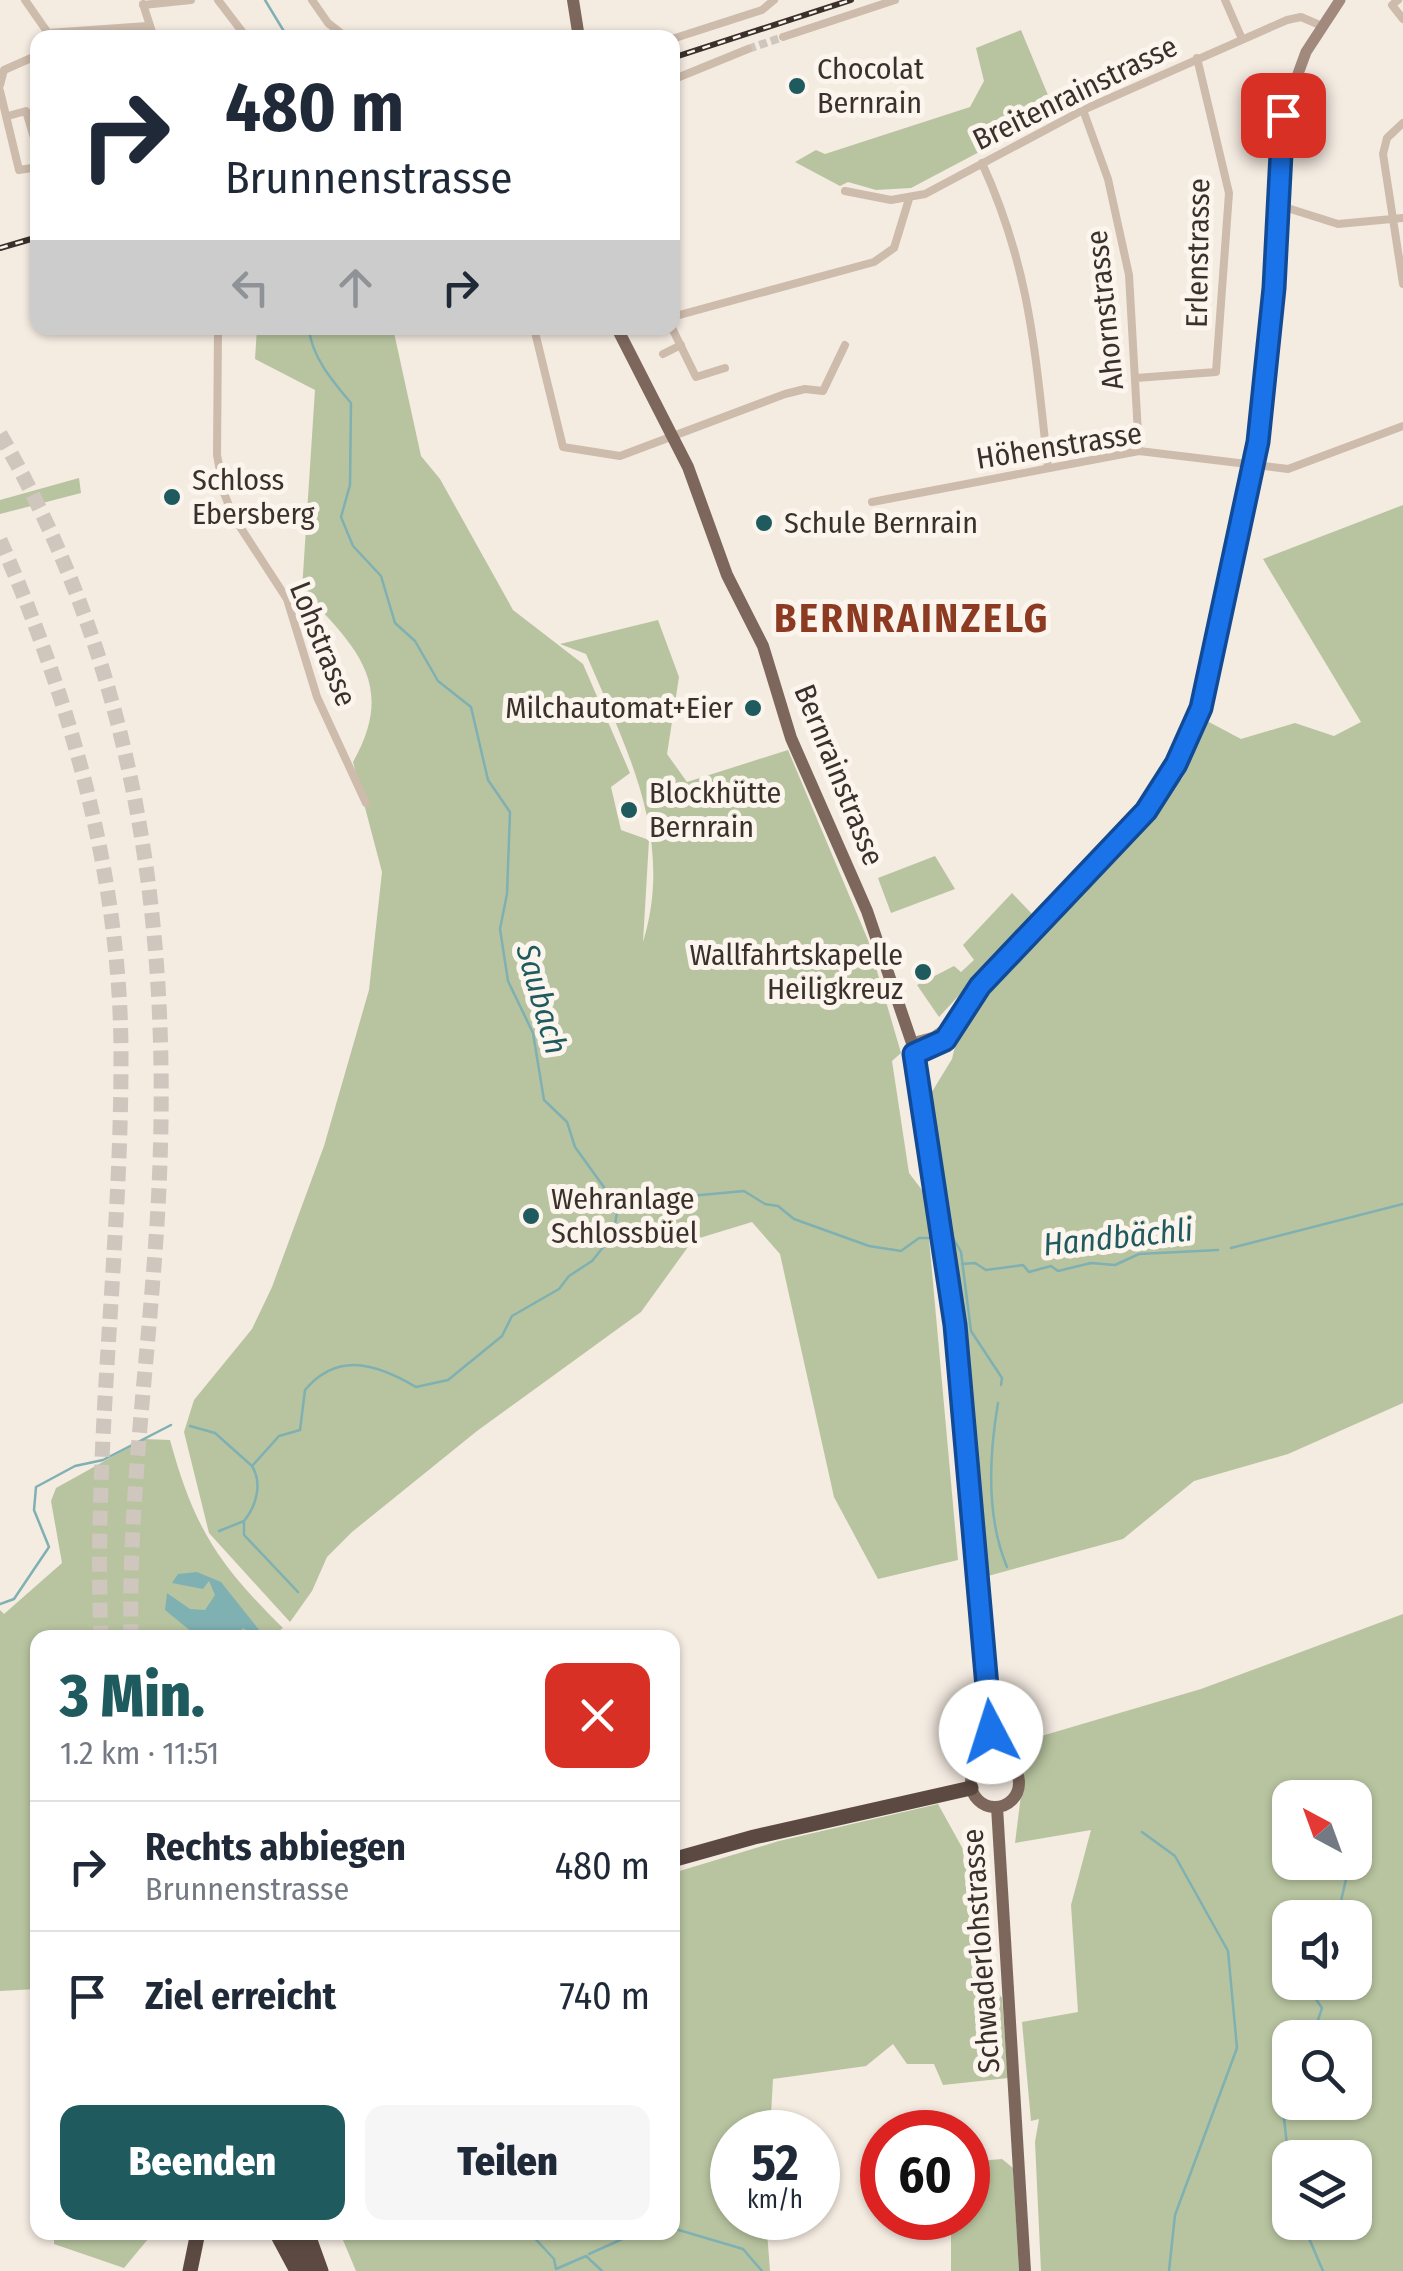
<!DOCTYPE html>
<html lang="de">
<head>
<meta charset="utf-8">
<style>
	:root { --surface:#fff; --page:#f6f6f7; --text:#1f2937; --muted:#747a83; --line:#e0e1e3; --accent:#1f5a5e }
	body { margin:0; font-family:"Fira Sans Condensed",sans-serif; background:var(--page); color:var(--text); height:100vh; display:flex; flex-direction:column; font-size:38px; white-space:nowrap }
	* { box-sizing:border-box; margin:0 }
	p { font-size:32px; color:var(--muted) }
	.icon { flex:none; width:55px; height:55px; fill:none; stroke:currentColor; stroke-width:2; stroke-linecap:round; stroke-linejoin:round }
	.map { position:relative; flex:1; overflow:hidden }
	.sheet { position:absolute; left:30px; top:1630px; width:650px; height:610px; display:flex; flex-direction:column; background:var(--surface); border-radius:20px; box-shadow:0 2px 8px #0004 }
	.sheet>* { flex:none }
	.top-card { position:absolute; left:30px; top:30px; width:650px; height:305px; border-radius:20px; box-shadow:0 2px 8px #0004; background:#fff; color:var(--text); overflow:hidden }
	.needle { width:65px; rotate:319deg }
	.tools { position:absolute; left:1272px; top:1780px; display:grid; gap:20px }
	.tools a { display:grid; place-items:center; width:100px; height:100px; border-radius:20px; background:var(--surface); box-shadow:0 2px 8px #0004; font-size:50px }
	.speed { position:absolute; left:710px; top:2110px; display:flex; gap:20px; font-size:50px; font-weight:700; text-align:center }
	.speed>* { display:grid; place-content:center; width:130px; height:130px; border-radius:50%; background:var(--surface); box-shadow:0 2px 8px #0004; line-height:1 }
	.speed small { font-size:25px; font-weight:400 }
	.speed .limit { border:15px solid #d22; background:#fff; color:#111 }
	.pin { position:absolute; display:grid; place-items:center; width:85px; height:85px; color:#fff; margin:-42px; border-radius:20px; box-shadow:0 5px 15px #0006 }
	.me { position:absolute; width:110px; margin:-55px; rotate:355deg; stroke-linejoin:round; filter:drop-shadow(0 0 8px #0008) }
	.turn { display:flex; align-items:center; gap:35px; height:210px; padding:0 30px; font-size:45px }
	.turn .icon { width:130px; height:130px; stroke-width:2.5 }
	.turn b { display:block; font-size:70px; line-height:85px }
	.lanes { display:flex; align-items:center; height:95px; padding:0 30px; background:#0003; justify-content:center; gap:50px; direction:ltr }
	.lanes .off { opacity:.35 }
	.round { display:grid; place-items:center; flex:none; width:105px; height:105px; border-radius:20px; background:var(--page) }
	.overview { display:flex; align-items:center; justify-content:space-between; height:170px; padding:0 30px }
	h1 { font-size:60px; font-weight:800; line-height:75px; color:var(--accent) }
	.primary-button { display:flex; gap:20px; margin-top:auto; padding:20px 30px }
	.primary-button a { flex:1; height:115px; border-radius:20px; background:var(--accent); color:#fff; font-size:40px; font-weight:800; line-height:115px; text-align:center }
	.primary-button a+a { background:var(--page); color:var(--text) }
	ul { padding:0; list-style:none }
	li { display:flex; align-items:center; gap:30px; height:130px; padding:0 30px; border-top:2px solid var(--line) }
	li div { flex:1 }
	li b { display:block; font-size:38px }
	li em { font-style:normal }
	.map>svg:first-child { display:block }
</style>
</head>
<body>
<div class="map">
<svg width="1403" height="2271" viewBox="0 0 1403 2271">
	<rect width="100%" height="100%" fill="#f4ebe1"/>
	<path fill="#b8c4a0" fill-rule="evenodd" d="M1021,30L1055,112L911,188L876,190L848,182L840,186L795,162L816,150L825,154L970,107L984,81L976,48Z
		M257,328H393L421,456L440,479L513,610L583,664L630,773L611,787L621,830L649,840L643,942C675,838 626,748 586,654L560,644L658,620L679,677L667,754L687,782L788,750L868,940L901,1053L892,1061L909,1173L925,1194L958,1560L878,1579L834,1497L780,1254L752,1222L693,1240L641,1312L477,1431L352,1532L327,1557L312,1591L290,1622L209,1533L184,1432L194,1400L252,1329L272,1287L324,1146L369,990L382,872L353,762C397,684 356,647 302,590L315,390L255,359Z
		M79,478L81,493L0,514V500Z
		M1403,505V1403L1288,1454L1194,1481L1123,1539L988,1576L963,1312L930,1095L952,1059L961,1021L1152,816L1183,777L1207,721L1241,739L1295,723L1334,736L1361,722L1263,559Z
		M935,856L955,889L891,913L878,878Z
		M1012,893L1033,915L939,1017L917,985L954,966L961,972L974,960L963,945Z
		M144,1439L170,1440C194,1528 218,1564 283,1628L269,1638H38L37,1989L0,1991V1610L4,1614L62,1563L51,1501L56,1488Z
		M1403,1614V2271H1041L1035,2142L1039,2119L1031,2121L1022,2022L1078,2012L1071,1905L1091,1830L1015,1843L1023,1779L1004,1747L1201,1689ZM1290,1798H1355V1862H1290ZM1290,1918H1355V1982H1290ZM1290,2038H1355V2102H1290ZM1290,2158H1355V2222H1290Z
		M938,1804L964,1851L963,1862L978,1861L991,1984L1002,1998L1008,2078L943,2085L934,2064H907L893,2044L866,2066L773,2079L770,2132H732V2218H766L770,2271H356L340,2233L672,2232L673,1873L779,1841Z
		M1002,2159L1013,2168L1019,2271H951V2229L937,2218H968V2162Z
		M54,2233V2232L153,2233L124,2268L54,2244Z"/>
	<path fill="#7fb0b2" d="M197,1572L221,1582L260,1631L257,1637L243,1628L237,1637H198L165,1610L167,1593L190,1609L205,1610L215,1595L209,1581L203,1589L172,1583L178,1574Z"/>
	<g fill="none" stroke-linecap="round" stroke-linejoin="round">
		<path stroke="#7fb0b2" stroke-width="2.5" d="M265,0L288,38
			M309,328C311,356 333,382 351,403L350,485L341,517L353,546L381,576L395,623L415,641L438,681L471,707L488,780L510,812L507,894L500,929L508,981L533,1033L544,1100L567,1122L575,1147L606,1190L690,1196L744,1191L765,1204L778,1206L794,1219L869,1246L901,1251L919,1238H929
			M953,1238L961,1252L971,1331L1002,1378L1001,1385
			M1231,1248L1403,1204
			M962,1264L975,1263L986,1270L1023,1265L1029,1272L1051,1266L1058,1271L1091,1263L1115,1265L1139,1254L1218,1250
			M998,1403C989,1456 986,1517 1007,1567
			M190,1426L215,1433L252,1466L279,1436L300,1430L305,1390C338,1351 377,1364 416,1387L448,1380L502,1336L512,1316L559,1289L569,1276L592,1261L613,1235L621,1191
			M252,1466C263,1484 256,1506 244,1521V1535L298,1592
			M219,1531L244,1521
			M0,1604L14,1599L49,1547L34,1510L36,1487L75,1466L103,1460L171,1425
			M1335,1796L1337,1798
			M1142,1832L1175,1856L1228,1951L1237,2048L1175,2215L1169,2271
			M1331,1918L1341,1901L1350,1862
			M1304,1982L1322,2008L1312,2038
			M1290,2072L1283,2110L1290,2170
			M1302,2222L1323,2271
			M672,2228L743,2249L762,2271
			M529,2232L554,2259L556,2269L586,2256L602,2271
			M589,2254L638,2232"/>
		<path stroke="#cfc6bd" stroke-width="8" stroke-dasharray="8 4" stroke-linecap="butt" d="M748,49L783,37"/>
		<path stroke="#cfc6bd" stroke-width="15" stroke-dasharray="15 8" stroke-linecap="butt" d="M0,434C138,672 173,935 158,1207C150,1350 128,1495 131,1638
			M0,540C72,703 122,882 121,1061C121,1254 93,1445 101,1638"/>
		<path stroke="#cdbbac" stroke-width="8" d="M25,0L48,33L147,26
			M218,0L247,38
			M312,0L328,23L347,38
			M1225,0L1242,39
			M1398,0L1392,5L1403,19
			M143,4L154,38
			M143,5L191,0
			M783,37L895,0
			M86,38L102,33
			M672,39L762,10L774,0
			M672,80L748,49
			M0,85L4,70L38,55
			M0,91L19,170L38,167
			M1083,110L1108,179L1129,275L1139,451
			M8,116L26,111L38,151
			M1403,123L1387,138L1383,154L1403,284
			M982,163C1031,271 1035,353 1048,468
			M845,191L891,200L925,194L1083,110L1287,20L1301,17L1322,26
			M1278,205L1338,224L1403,218
			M672,317L874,262L894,248L909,199
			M218,328L217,455L224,493L233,516L287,599L317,697L366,803
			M534,328L563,447L620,456L785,394L805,389L823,391L845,345
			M672,328L696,377L725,368
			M663,354L681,345
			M1136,378L1216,372L1229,193L1197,58
			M872,502L1139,451L1288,469L1403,426"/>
		<path stroke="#a18a7d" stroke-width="11" d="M912,1043L934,1037L951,1025
			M914,1055L945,1040L980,986L1146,811L1177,764L1201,708L1258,442L1274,288L1283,115L1306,52L1340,0"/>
		<path stroke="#7d675c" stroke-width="12" d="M573,0L579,38
			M617,328L688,467L727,575L763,646L791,738L867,911L912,1043L955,1325L992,1758
			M971 1783a24 24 0 1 1 48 0a24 24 0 1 1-48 0Z
			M997,1807L1025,2271"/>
		<path stroke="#5c4a42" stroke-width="15" d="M672,1860L754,1837L971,1788
			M276,2232L297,2271
			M291,2232L312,2271
			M307,2232L321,2271
			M190,2271L198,2232"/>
		<defs>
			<path id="rail" d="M672,58L851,0
				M0,248L38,237"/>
		</defs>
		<use href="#rail" stroke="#3b302b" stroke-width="6"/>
		<use href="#rail" stroke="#fbf5ee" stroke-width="2.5" stroke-dasharray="8" stroke-linecap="butt"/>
	</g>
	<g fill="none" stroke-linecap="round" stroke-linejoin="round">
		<defs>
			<path id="route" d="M991,1732L955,1325L914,1054L945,1040L980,986L1146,811L1176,764L1201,708L1258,442L1274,288L1283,115"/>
		</defs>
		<use href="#route" stroke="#114b97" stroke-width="25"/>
		<use href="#route" stroke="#1a73e8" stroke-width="18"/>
	</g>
	<g fill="#1f5a5e" stroke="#fbf5ee" stroke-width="4">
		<circle cx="797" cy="86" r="10"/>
		<circle cx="172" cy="497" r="10"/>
		<circle cx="764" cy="523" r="10"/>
		<circle cx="753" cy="708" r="10"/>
		<circle cx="629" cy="810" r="10"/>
		<circle cx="923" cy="972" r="10"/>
		<circle cx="531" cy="1216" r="10"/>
	</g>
	<g text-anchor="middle" stroke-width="10" stroke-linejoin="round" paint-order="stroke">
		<g font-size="30" fill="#3b302b" stroke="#fbf5ee" text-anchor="start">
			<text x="817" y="79">Chocolat<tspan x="817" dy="34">Bernrain</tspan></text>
			<text x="192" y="490">Schloss<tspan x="192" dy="34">Ebersberg</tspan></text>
			<text x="784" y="533">Schule Bernrain</text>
			<text x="733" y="718" text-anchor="end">Milchautomat+Eier</text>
			<text x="649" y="803">Blockhütte<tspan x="649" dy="34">Bernrain</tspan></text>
			<text x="903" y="965" text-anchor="end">Wallfahrtskapelle<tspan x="903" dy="34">Heiligkreuz</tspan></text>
			<text x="551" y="1209">Wehranlage<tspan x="551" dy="34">Schlossbüel</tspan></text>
		</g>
		<g font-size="30" fill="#3b302b" stroke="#fbf5ee">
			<text transform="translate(1075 93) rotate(-26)" y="10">Breitenrainstrasse</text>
			<text transform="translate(1198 253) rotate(-89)" y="10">Erlenstrasse</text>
			<text transform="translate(1105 310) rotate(-96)" y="10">Ahornstrasse</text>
			<text transform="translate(1059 446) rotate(-9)" y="10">Höhenstrasse</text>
			<text transform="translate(323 644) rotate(68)" y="10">Lohstrasse</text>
			<text transform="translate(839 775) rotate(68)" y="10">Bernrainstrasse</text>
			<text transform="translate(981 1951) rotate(-94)" y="10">Schwaderlohstrasse</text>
		</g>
		<g font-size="32" font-style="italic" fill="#1f5a5e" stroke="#fbf5ee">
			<text transform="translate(542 999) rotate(74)" y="11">Saubach</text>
			<text transform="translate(1118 1237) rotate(-6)" y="11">Handbächli</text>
		</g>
		<g font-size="40" font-weight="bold" letter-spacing="2.5" fill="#8c3b22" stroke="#fbf5ee">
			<text x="912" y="632">BERNRAINZELG</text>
		</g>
	</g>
</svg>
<div class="tools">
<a><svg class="needle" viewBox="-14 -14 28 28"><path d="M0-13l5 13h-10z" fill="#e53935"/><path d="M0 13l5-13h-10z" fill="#747a83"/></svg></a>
<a><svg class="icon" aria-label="sound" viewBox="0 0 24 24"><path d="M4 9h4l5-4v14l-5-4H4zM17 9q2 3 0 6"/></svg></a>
<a><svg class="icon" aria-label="search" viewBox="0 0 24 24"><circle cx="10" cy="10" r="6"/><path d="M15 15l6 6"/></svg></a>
<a><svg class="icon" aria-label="layers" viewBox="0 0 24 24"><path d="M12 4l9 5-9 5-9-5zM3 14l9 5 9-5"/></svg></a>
</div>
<div class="speed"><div>52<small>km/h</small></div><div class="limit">60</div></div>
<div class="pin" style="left:1283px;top:115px;background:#d93025"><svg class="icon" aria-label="arrive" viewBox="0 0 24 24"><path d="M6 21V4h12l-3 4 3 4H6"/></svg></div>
<svg class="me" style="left:991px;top:1732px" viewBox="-20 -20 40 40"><circle r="19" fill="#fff"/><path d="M0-13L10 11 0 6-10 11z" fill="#1a73e8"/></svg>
<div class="top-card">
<div class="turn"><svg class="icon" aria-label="right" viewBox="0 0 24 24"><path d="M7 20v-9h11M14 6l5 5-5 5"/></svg><div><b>480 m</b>Brunnenstrasse</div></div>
<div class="lanes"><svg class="icon off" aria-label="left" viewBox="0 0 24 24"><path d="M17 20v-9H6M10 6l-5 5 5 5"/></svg><svg class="icon off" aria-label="ahead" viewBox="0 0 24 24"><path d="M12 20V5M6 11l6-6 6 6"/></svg><svg class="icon" aria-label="right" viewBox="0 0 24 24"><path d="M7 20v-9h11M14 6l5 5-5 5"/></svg></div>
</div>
<section class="sheet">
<div class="overview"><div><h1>3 Min.</h1><p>1.2 km · 11:51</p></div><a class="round" style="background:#d93025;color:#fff"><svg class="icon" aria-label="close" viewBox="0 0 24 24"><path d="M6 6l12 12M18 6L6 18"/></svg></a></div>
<ul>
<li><svg class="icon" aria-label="right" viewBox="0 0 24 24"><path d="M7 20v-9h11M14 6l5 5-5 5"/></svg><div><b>Rechts abbiegen</b><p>Brunnenstrasse</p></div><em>480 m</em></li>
<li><svg class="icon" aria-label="arrive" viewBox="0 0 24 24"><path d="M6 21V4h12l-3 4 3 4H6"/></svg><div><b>Ziel erreicht</b></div><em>740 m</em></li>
</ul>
<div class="primary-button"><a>Beenden</a><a>Teilen</a></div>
</section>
</div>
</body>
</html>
